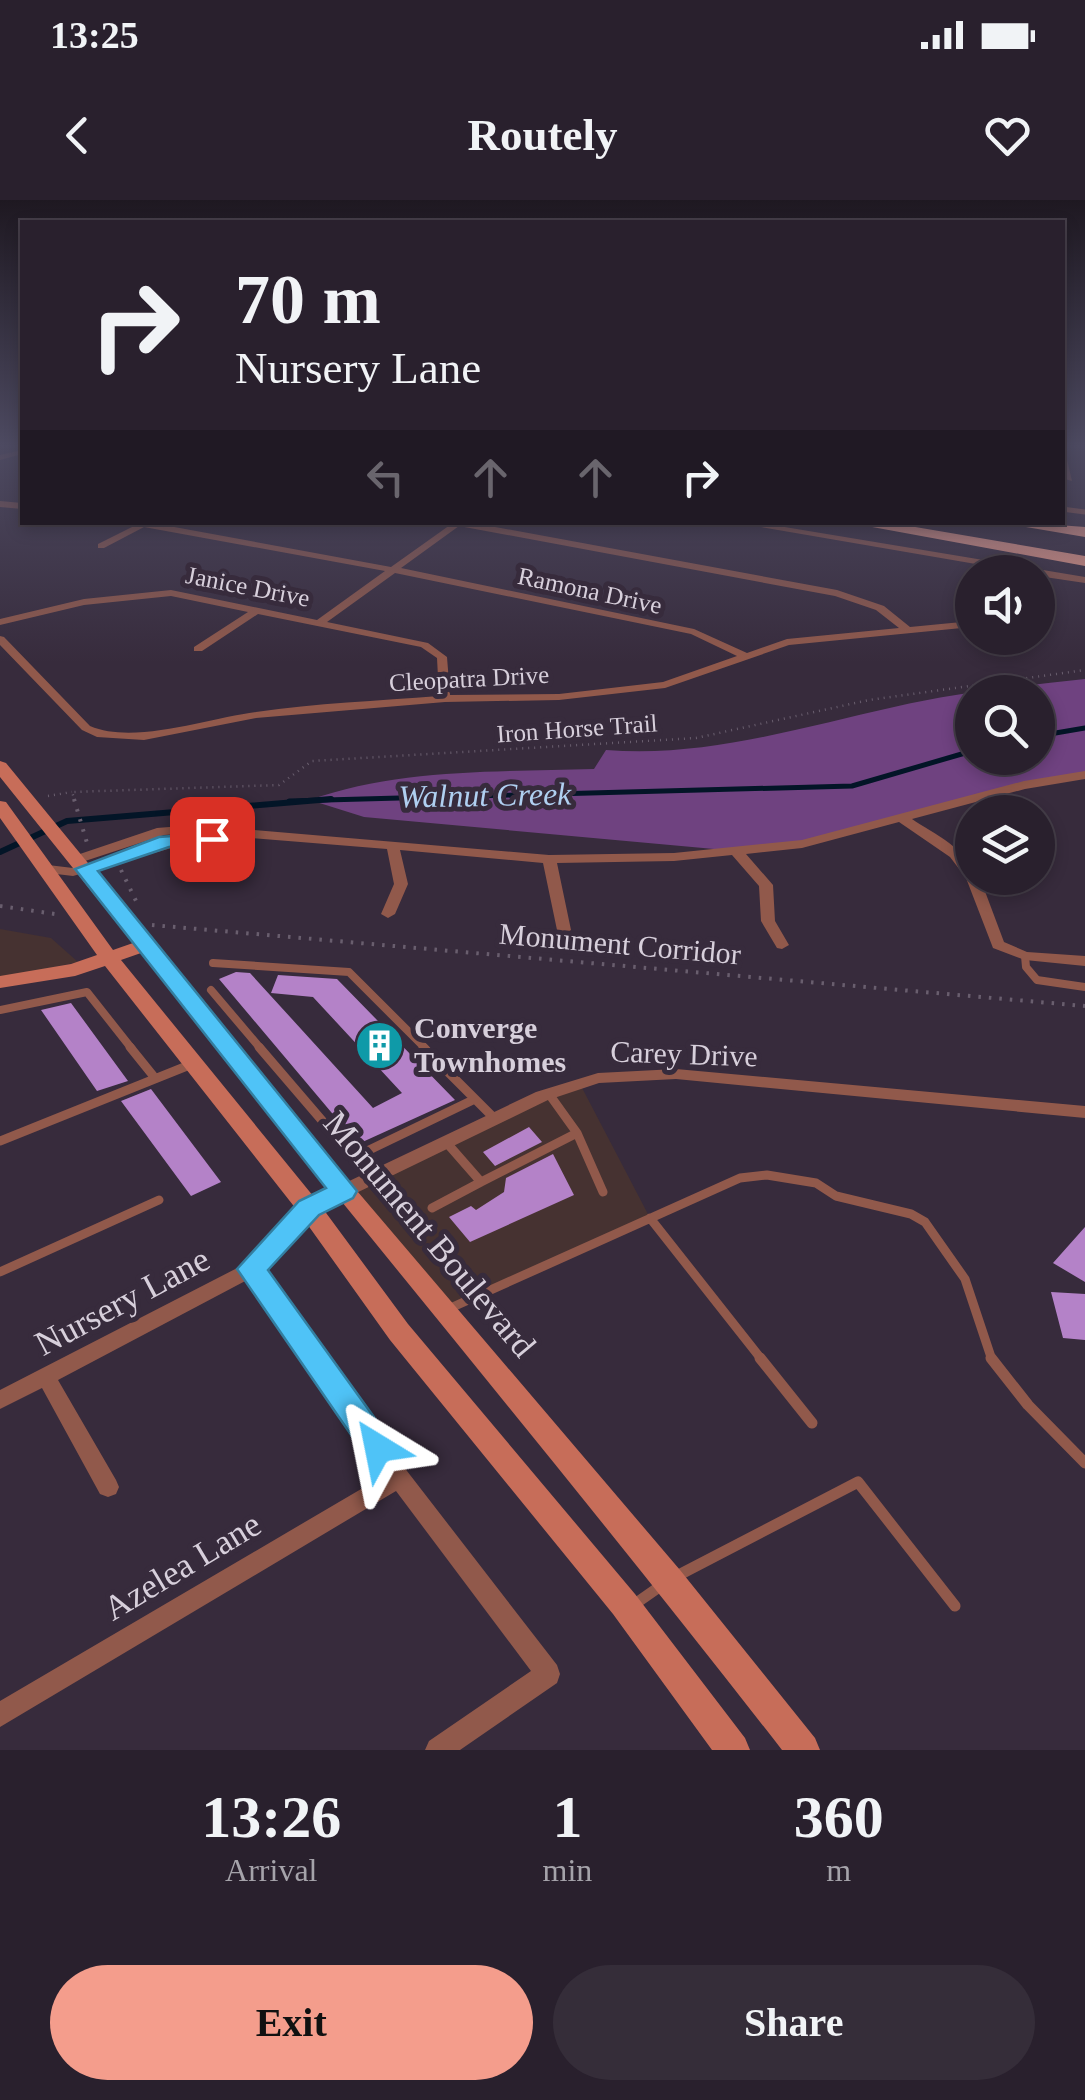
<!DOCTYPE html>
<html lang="en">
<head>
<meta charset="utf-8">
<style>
	:root { --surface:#29202d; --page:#352d39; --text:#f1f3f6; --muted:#a5a3aa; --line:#453e49; --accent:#f49d8c }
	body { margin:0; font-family:Georgia,serif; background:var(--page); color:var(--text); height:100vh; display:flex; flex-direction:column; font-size:38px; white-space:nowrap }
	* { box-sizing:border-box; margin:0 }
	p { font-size:32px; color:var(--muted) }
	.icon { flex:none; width:55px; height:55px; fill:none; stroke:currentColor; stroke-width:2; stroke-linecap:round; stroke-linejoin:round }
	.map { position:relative; height:1550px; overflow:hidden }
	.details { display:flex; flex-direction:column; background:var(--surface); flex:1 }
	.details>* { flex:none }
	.banner { position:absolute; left:20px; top:20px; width:1045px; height:305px; border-radius:0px; box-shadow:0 5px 15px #0003,0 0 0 2px var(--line); background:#29202d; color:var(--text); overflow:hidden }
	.buttons { position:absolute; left:955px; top:355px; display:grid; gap:20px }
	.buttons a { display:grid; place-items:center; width:100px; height:100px; border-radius:50%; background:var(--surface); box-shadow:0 5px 15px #0003,0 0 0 2px var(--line); font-size:50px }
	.pin { position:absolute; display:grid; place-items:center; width:85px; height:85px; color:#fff; margin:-42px; border-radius:20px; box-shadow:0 5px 15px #0006 }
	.me { position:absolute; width:110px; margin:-55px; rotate:325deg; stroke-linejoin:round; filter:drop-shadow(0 0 8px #0008) }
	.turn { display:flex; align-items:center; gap:35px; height:210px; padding:0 50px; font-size:45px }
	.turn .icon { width:130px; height:130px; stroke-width:2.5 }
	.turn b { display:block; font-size:70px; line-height:85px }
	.lanes { display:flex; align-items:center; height:95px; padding:0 50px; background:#0003; justify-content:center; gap:50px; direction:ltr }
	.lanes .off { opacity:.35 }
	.eta { display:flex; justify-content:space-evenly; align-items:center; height:170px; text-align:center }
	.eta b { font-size:60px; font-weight:800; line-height:70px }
	.cta { display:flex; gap:20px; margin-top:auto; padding:20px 50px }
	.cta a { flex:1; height:115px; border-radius:60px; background:var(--accent); color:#111; font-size:40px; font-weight:800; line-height:115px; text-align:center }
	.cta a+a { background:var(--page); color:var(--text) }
	.status { display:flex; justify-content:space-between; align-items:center; height:70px; padding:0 50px; background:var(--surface); direction:ltr }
	.status svg { height:28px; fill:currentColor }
	header { display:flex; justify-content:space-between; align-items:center; height:130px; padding:0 50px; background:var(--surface); font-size:45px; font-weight:800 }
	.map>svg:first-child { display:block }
</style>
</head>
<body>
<div class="status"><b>13:25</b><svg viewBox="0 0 49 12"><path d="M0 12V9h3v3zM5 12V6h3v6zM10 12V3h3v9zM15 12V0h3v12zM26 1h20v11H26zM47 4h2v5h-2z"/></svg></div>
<header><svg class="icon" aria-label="back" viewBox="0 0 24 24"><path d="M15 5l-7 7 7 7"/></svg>Routely<svg class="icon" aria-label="heart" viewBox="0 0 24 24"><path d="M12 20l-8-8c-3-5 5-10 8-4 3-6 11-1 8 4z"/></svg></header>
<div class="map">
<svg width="1085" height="1550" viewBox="0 0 1085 1550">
	<rect width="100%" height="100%" fill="#372b3c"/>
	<path fill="#463231" d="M0,729L51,738L78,762L0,779Z
		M580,884L650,1018L446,1110L344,991Z"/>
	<path fill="#6f4280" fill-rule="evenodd" d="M1085,479V575L1024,585L802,644L736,651L364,617L310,600C398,568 501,572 594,569L606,550C704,558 799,528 894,507C957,492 1021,486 1085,479ZM972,492H1038V558H972Z"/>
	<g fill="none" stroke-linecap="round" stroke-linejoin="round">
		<path stroke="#031527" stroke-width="5" d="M1038,536L1085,528
			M289,601L852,586L972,551"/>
		<path stroke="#031527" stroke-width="6" d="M0,652L67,621L331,599"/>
	</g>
	<path fill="#b482c8" d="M236,772L250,773L373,908L402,893L313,797L271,793L278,775L337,779L455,900L358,944L219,779Z
		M71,803L128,881L97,891L41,810Z
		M151,889L221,982L191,996L121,901Z
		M529,927L542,942L495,966L483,952Z
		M553,954L574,995L470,1042L449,1017L471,1006L476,1010L504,992L506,978Z
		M1085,1027V1082L1053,1063Z
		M1051,1092L1085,1094V1140L1063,1138Z"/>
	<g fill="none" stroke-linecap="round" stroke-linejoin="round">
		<path stroke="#695e6e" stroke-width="2.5" stroke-dasharray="1 5" stroke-linecap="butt" d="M48,596L72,592
			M75,601L72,592L279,585L312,561L696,538L869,500L1085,470"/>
		<path stroke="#695e6e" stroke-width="4" stroke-dasharray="2.5 8" stroke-linecap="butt" d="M74,599L87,643
			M121,670L138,705
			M0,706L55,714
			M152,725L1085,806"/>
		<path stroke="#91594b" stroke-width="5" d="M1062,309L1085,312"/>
		<path stroke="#91594b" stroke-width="8" d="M1025,756L1026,767L1037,780L1085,787
			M213,763L349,772L426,849
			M211,790L261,849
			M0,810L87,792L132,849"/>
		<path stroke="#91594b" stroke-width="9" d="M130,847L155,878
			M259,847L349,952H365L475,899
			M423,847L494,918
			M549,894L577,933L603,992
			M0,941L192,864
			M481,982L577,933
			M432,1008L481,982L446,942
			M650,1018L762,1160
			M0,1072L159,1000
			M446,1110L740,978L767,975L816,983L836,996L911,1014L925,1022L965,1079L992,1160"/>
		<path stroke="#91594b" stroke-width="11" d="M760,1158L812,1223
			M991,1158L1028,1205L1085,1263
			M673,1378L858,1282L955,1406
			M632,1406L662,1385"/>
		<path fill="#91594b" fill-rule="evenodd" d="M22,250V254L0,260V255Z
			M1062,253L1066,255L1072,281L1065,279Z
			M0,301L22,303V309L0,307Z
			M125,322H147L391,367L450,325L446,322H468L837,390L884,406L910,427L972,421V427L789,445L665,488L559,500L445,502L256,518L144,540L97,537L82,530L0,445V436L4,437L90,526C134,545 209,518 256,512C316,503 378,501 439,496L437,458L421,447L258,414L202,451H194V447L248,412L171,396L84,405L0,425V419L84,399L171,390L317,420L385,371L144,327L104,348H98V344L134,326ZM459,326L835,396L876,410L899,428L787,439L747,453L694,429L401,368ZM395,373L691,434L737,456L663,482L559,494L450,495L447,457L428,443L327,422Z
			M732,322H755L1085,377V383L1038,376V372H1023Z
			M1085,571V579L1025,589L912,619C932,633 972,650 972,678H980L1004,742L1027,752L1085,756V766L1025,760L993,748L966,678L950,657L899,622L802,648L746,654L773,685L775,721L789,745L782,749L777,748L761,721L759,686L732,655L674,661L557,663L571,730L564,734L557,730L543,663L400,650L408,684L395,714L388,718L381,714L394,684L387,649L239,637L234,672L227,676L220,672L227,636L194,633L164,635L76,664L69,660L71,657L157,628L194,625L549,655L674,653L802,640L1024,581Z
			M184,636L191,640L189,643L73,676L48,673L41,669L48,665L73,668Z
			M676,869L1085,906V918L676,879L599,883L548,900L315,1013L263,1070L407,1271L557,1465L560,1474L557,1483L460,1550H425L429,1541L531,1471L396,1291L0,1527V1501L385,1275L249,1079L58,1180L116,1280L119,1287L116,1294L108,1297L100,1294L42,1188L0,1209V1190L245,1064L303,1003L536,892L598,873Z"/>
		<path fill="#c76d59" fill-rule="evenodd" d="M0,561L6,563L352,985L680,1370L815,1538L820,1550H782C573,1281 354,1020 141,753L121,760L318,1002L408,1124L635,1394L745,1538L750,1550H712L613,1414L390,1140L300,1014L105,766L75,776L0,788V776L71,764L97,755L0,618V601L6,602L113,750L133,743L0,577Z"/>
		<path fill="#f4a08c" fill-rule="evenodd" d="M845,322H886L1085,356V366Z
			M1018,322L1085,327V337L1026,327Z"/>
	</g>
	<linearGradient id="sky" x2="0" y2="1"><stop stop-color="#1e1821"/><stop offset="0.53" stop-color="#4d4a61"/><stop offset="1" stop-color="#4d4a61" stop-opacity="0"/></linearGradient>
	<rect width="1085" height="463" fill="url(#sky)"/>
	<path fill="#4fc3f7" stroke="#337fa1" stroke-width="2.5" d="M212,633L219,635V643L169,647L98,671L357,991L353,998L319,1015L268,1070L389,1238L394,1248L389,1258L378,1262L367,1258L237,1069L299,1001L326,988L75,669L159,637Z"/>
	<defs>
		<symbol id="building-disc" viewBox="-11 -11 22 22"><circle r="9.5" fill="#0f9aa8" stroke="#372b3c"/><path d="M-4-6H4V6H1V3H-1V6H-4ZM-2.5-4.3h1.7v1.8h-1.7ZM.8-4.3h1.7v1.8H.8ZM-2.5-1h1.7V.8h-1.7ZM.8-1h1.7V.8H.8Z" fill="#fff"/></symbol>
	</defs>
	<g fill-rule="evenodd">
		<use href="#building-disc" x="352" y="818" width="55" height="55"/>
	</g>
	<g text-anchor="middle" stroke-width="10" stroke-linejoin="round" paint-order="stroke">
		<g font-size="25" fill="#d7cfdb" stroke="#372b3c">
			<text transform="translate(248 386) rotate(11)" y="9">Janice Drive</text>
			<text transform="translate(590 390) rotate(12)" y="9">Ramona Drive</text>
			<text transform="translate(469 478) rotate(-3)" y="9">Cleopatra Drive</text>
			<text transform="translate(577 528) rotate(-4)" y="9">Iron Horse Trail</text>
		</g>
		<g font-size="30" fill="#d7cfdb" stroke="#372b3c">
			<text transform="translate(620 744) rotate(5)" y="10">Monument Corridor</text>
			<text transform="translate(684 854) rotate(2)" y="10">Carey Drive</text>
		</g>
		<g font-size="30" font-weight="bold" fill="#d7cfdb" stroke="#372b3c" text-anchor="start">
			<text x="414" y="838">Converge<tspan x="414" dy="34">Townhomes</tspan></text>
		</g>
		<g font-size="32" font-style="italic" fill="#b0d0f1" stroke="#372b3c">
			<text transform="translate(485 595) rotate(-1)" y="11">Walnut Creek</text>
		</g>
		<g font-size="35" fill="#d7cfdb" stroke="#372b3c">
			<text transform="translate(430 1034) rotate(50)" y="12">Monument Boulevard</text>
			<text transform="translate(122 1101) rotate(-28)" y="12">Nursery Lane</text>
			<text transform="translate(182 1366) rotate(-31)" y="12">Azelea Lane</text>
		</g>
	</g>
</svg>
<div class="buttons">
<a><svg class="icon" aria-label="sound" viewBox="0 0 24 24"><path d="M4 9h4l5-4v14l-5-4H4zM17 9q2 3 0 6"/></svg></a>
<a><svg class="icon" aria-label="search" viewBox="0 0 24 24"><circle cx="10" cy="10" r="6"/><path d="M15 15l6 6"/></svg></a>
<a><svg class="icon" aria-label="layers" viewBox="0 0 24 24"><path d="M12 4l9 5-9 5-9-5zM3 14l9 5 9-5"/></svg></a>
</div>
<div class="pin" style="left:212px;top:639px;background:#d93025"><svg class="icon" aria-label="arrive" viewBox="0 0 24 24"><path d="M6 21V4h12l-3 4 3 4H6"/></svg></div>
<svg class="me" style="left:378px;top:1248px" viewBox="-20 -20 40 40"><path d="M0-17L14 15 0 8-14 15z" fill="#4fc3f7" stroke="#fff" stroke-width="4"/></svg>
<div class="banner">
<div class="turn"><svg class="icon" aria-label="right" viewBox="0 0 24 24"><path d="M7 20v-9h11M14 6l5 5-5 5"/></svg><div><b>70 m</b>Nursery Lane</div></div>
<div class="lanes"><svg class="icon off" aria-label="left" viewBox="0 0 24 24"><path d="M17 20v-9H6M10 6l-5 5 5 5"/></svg><svg class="icon off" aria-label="ahead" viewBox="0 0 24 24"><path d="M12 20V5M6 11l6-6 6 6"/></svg><svg class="icon off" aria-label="ahead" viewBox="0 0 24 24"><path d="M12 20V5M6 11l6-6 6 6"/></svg><svg class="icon" aria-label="right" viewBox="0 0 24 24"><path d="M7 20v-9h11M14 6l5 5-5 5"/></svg></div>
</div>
</div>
<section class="details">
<div class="eta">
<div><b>13:26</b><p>Arrival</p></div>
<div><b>1</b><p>min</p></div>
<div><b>360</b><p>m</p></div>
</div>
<div class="cta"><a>Exit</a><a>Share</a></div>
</section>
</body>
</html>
